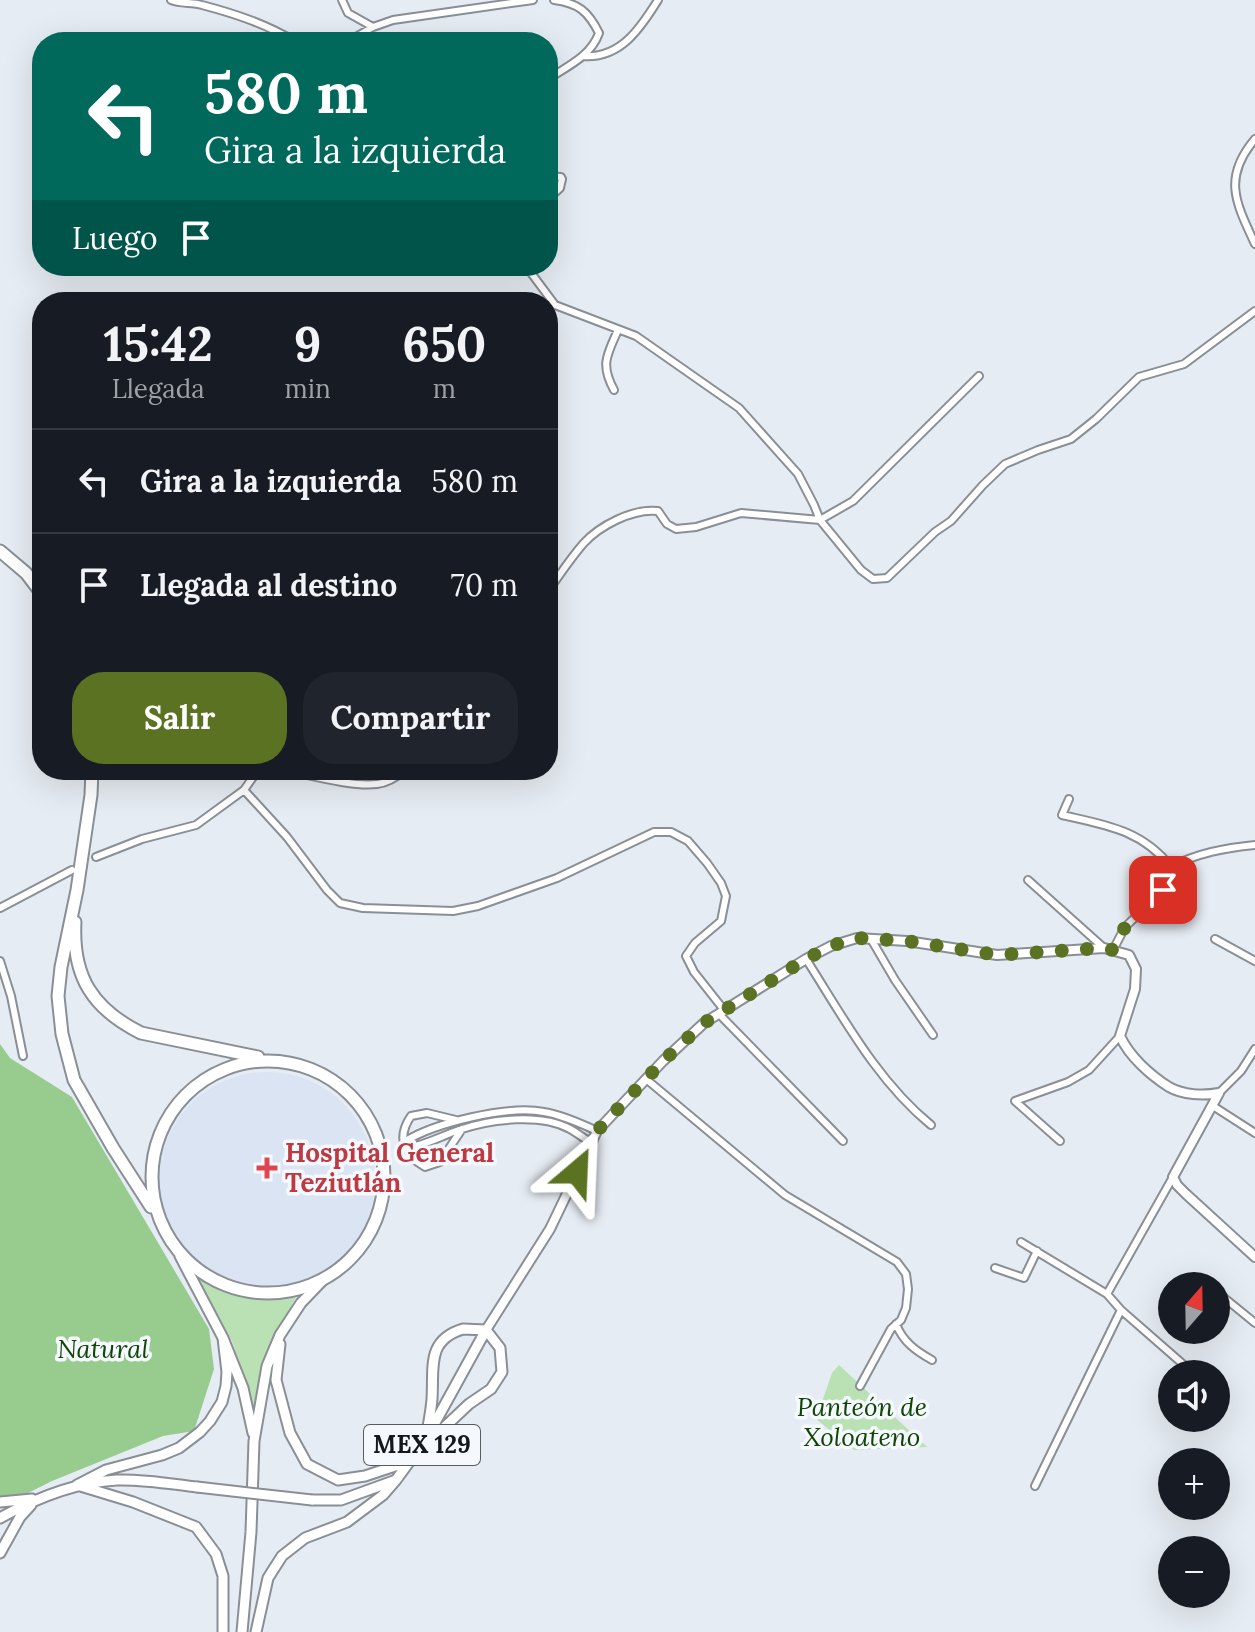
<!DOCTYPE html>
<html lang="es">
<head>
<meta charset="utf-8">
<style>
	:root { --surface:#171b24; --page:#20242c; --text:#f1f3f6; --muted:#9ea1a6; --line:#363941; --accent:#5c7223 }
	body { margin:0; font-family:Lora,serif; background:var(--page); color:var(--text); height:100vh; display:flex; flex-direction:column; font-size:30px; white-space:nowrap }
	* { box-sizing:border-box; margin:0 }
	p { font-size:26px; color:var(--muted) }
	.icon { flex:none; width:44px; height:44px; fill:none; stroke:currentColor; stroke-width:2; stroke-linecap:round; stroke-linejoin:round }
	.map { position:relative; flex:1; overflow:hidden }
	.side { position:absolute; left:32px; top:292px; width:526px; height:488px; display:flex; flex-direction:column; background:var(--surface); border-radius:32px; box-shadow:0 8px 32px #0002 }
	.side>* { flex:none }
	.banner { position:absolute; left:32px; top:32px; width:526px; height:244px; border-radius:32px; box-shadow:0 8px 32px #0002; background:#00695c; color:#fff; overflow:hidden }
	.needle { width:52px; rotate:20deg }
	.buttons { position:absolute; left:1158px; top:1272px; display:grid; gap:16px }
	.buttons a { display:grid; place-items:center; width:72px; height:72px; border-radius:50%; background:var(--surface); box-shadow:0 8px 32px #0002; font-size:40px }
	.pin { position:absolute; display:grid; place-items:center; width:68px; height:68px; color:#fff; margin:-34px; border-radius:16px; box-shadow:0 4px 12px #0006 }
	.me { position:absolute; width:88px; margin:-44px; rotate:26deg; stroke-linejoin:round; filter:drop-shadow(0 0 6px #0008) }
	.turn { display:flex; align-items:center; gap:28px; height:168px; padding:0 40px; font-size:36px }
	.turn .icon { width:104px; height:104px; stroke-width:2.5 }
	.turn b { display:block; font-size:56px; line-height:68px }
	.then { display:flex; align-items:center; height:76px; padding:0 40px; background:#0003; gap:16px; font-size:30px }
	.eta { display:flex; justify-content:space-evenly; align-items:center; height:136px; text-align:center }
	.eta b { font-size:48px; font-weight:800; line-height:56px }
	.primary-button { display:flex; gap:16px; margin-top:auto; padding:16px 40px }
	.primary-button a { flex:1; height:92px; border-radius:32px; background:var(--accent); color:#fff; font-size:32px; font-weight:800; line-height:92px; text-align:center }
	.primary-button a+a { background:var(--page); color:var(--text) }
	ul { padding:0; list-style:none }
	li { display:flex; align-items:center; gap:24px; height:104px; padding:0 40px; border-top:2px solid var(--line) }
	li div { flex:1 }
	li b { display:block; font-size:30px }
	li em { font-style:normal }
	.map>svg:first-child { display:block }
</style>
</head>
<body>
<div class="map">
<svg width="1255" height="1632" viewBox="0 0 1255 1632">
	<rect width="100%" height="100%" fill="#e6ecf3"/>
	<path fill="#dae4f3" d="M159 1180a108 108 0 1 1 216 0a108 108 0 1 1-216 0Z"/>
	<path fill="#bae1b4" d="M196,1276L234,1292L276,1295L299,1292L270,1343L254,1407L232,1341Z
		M839,1365L927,1447L854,1450L816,1419L832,1373Z"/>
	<path fill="#97cc8e" d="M0,1044L10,1058L72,1097L209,1329L214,1369L194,1431L163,1436L52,1481L0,1507Z"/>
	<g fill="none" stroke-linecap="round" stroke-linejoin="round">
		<defs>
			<path id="street" d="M171,0C180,4 192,2 202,5C236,14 266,24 296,42
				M342,0L348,13L373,27
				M347,42L373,27L393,20L533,0
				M583,56C620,59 640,29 658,0
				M548,79C568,66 591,56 599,33C588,11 578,3 554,0
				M1255,139C1222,178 1236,203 1255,244
				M548,176L561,177L562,179L560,188L548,199
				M526,266L555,305L636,336L739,408L798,474L814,505L820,520L861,570L873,579L887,578L935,532L951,521L983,485L1005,464L1038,450L1071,439L1096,419L1139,377L1184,364L1255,311
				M614,390C600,364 607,355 618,330
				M820,520L853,501L979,376
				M42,540L38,545L42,549
				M548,591C559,576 570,559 583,544C599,526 633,508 658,511L667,524L676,529L696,527L741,513L820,520
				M283,770C310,775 351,787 377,784C387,783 398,776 405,770
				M244,790L287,837L327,890L340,903L363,908L453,911L478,906L557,878L654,832H671L688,841L707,863L721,883L726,896L721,921L695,943L686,956L694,972L724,1010
				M1069,799L1062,815C1106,825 1142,830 1171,867
				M96,857L142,839L196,825L244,790L258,770
				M1171,867C1197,853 1225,848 1255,845
				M1028,880L1104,948
				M0,908L72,870
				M871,939L895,980L933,1035
				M1215,939L1255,961
				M1113,950L1125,927L1170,884L1171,867
				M806,959C843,1017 877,1081 931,1125
				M0,961L11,996L23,1056
				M719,1014L843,1141
				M646,1079L785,1195L897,1262L906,1274L908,1289L906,1308L901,1320L891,1329L860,1386
				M1219,1093L1241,1071L1255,1049
				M1213,1106L1255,1133
				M456,1120L427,1113L411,1116C396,1138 404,1155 425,1167L440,1162L462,1129
				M1060,1141L1015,1101L1068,1082L1089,1070L1120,1036
				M404,1142C434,1123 508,1105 544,1112C562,1115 580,1123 597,1131
				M406,1148C424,1146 441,1136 459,1130C490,1119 541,1113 570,1129C577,1133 584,1138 591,1143
				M1021,1242L1107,1294L1121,1310L1184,1365
				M995,1268L1024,1278L1037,1251
				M1107,1294L1173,1177
				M1222,1296L1255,1323
				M896,1324C903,1342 916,1351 932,1360
				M1035,1486L1121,1310"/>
			<path id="secondary" d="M1219,1093L1173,1177L1177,1185L1186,1194L1255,1257
				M486,1330L550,1229L597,1131L663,1061L704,1023L806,959L831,946L857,938L907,941L997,955L1104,948L1129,955L1136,969L1135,989L1120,1036C1129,1056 1150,1075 1169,1087C1183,1095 1203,1096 1219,1093"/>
			<path id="primary" d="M180,1256L223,1338L243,1388L253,1433
				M463,1329L486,1330L500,1348L502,1372L491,1389L469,1404L433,1438L426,1439C428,1426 431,1412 432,1399C434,1368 426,1340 463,1329Z
				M280,1344L276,1380L290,1433L307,1464L338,1480L365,1476L398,1465L410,1456
				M77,1485L133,1502L196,1527L216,1554L223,1576V1632
				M77,1485L106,1470L162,1455L179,1448L200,1432L210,1421L222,1402L226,1386L227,1372L223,1338
				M312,1500H341L396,1480L426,1439L486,1330
				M0,1502L32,1499
				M0,1518C36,1498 75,1482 117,1480C144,1479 171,1484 197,1487
				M0,1553L20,1517L31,1505
				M242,1632L251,1532L254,1441L267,1366L280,1335L301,1303L325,1278
				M256,1632L268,1578L282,1556L305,1538L347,1522L383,1495L396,1480"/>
			<path id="highway" d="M0,551L26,573L42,594
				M92,770L91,795L77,890L61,967L58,996L62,1034L74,1080L113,1148L151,1207
				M75,922C72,977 93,1009 141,1033L258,1057
				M152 1177a116 116 0 1 1 232 0a116 116 0 1 1-232 0Z"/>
		</defs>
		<use href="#street" stroke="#8a8f96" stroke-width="10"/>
		<use href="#secondary" stroke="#8a8f96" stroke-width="12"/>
		<use href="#primary" stroke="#8a8f96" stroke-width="13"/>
		<use href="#highway" stroke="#8a8f96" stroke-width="15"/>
		<use href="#street" stroke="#fff" stroke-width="6"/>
		<use href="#secondary" stroke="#fff" stroke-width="8"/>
		<use href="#primary" stroke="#fff" stroke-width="9"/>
		<use href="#highway" stroke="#fff" stroke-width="11"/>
		<defs>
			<path id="primary-bridge" d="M197,1487L312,1500"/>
		</defs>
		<use href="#primary-bridge" stroke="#8a8f96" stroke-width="13" stroke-linecap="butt"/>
		<use href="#primary-bridge" stroke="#fff" stroke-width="9"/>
	</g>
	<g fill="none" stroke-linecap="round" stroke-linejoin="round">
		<path stroke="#5c7223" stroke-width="14" stroke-dasharray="0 25.2" d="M577,1172L597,1131L663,1061L704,1023L806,959L831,946L857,938L907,941L997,955L1104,948L1113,950L1125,927L1153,898L1163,890"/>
	</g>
	<path fill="#e0444e" stroke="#f5f9fd" stroke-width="3" d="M263 1156h8v8h8v8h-8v8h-8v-8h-8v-8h8z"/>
	<g text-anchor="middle" stroke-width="7" stroke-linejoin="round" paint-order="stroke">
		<rect fill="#f5f9fd" stroke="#595c5f" stroke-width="2" x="364" y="1425" width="116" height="40" rx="6"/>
		<g font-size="24" font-weight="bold" fill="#16181b">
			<text x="422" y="1453">MEX 129</text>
		</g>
		<g font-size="26" font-weight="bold" fill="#be3a42" stroke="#f5f9fd" text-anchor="start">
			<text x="285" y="1162">Hospital General<tspan x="285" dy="30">Teziutlán</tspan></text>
		</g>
		<g font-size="26" font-style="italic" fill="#104507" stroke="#f5f9fd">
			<text x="103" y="1358">Natural</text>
			<text x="862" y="1416">Panteón de<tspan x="862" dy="30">Xoloateno</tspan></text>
		</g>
	</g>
</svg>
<div class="buttons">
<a><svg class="needle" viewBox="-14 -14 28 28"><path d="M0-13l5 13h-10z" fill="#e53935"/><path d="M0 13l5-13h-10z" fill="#9ea1a6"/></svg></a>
<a><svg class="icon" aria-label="sound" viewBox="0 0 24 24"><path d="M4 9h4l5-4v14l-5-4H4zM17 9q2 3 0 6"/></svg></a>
<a>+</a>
<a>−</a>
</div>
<div class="pin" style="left:1163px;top:890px;background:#d93025"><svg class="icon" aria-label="arrive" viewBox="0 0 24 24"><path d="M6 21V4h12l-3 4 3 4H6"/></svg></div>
<svg class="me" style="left:577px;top:1172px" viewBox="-20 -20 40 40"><path d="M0-17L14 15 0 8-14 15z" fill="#5c7223" stroke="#fff" stroke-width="4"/></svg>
<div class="banner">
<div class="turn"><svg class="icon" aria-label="left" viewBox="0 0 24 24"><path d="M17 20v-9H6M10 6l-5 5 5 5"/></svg><div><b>580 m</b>Gira a la izquierda</div></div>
<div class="then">Luego<svg class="icon" aria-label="arrive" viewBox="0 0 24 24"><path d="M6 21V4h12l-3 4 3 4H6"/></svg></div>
</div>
<section class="side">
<div class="eta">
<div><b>15:42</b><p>Llegada</p></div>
<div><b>9</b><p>min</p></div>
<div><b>650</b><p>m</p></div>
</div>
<ul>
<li><svg class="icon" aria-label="left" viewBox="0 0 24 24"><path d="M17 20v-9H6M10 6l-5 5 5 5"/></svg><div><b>Gira a la izquierda</b></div><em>580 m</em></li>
<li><svg class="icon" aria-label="arrive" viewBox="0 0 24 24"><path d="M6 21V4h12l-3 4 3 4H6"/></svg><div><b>Llegada al destino</b></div><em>70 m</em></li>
</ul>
<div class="primary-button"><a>Salir</a><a>Compartir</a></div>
</section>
</div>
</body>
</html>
